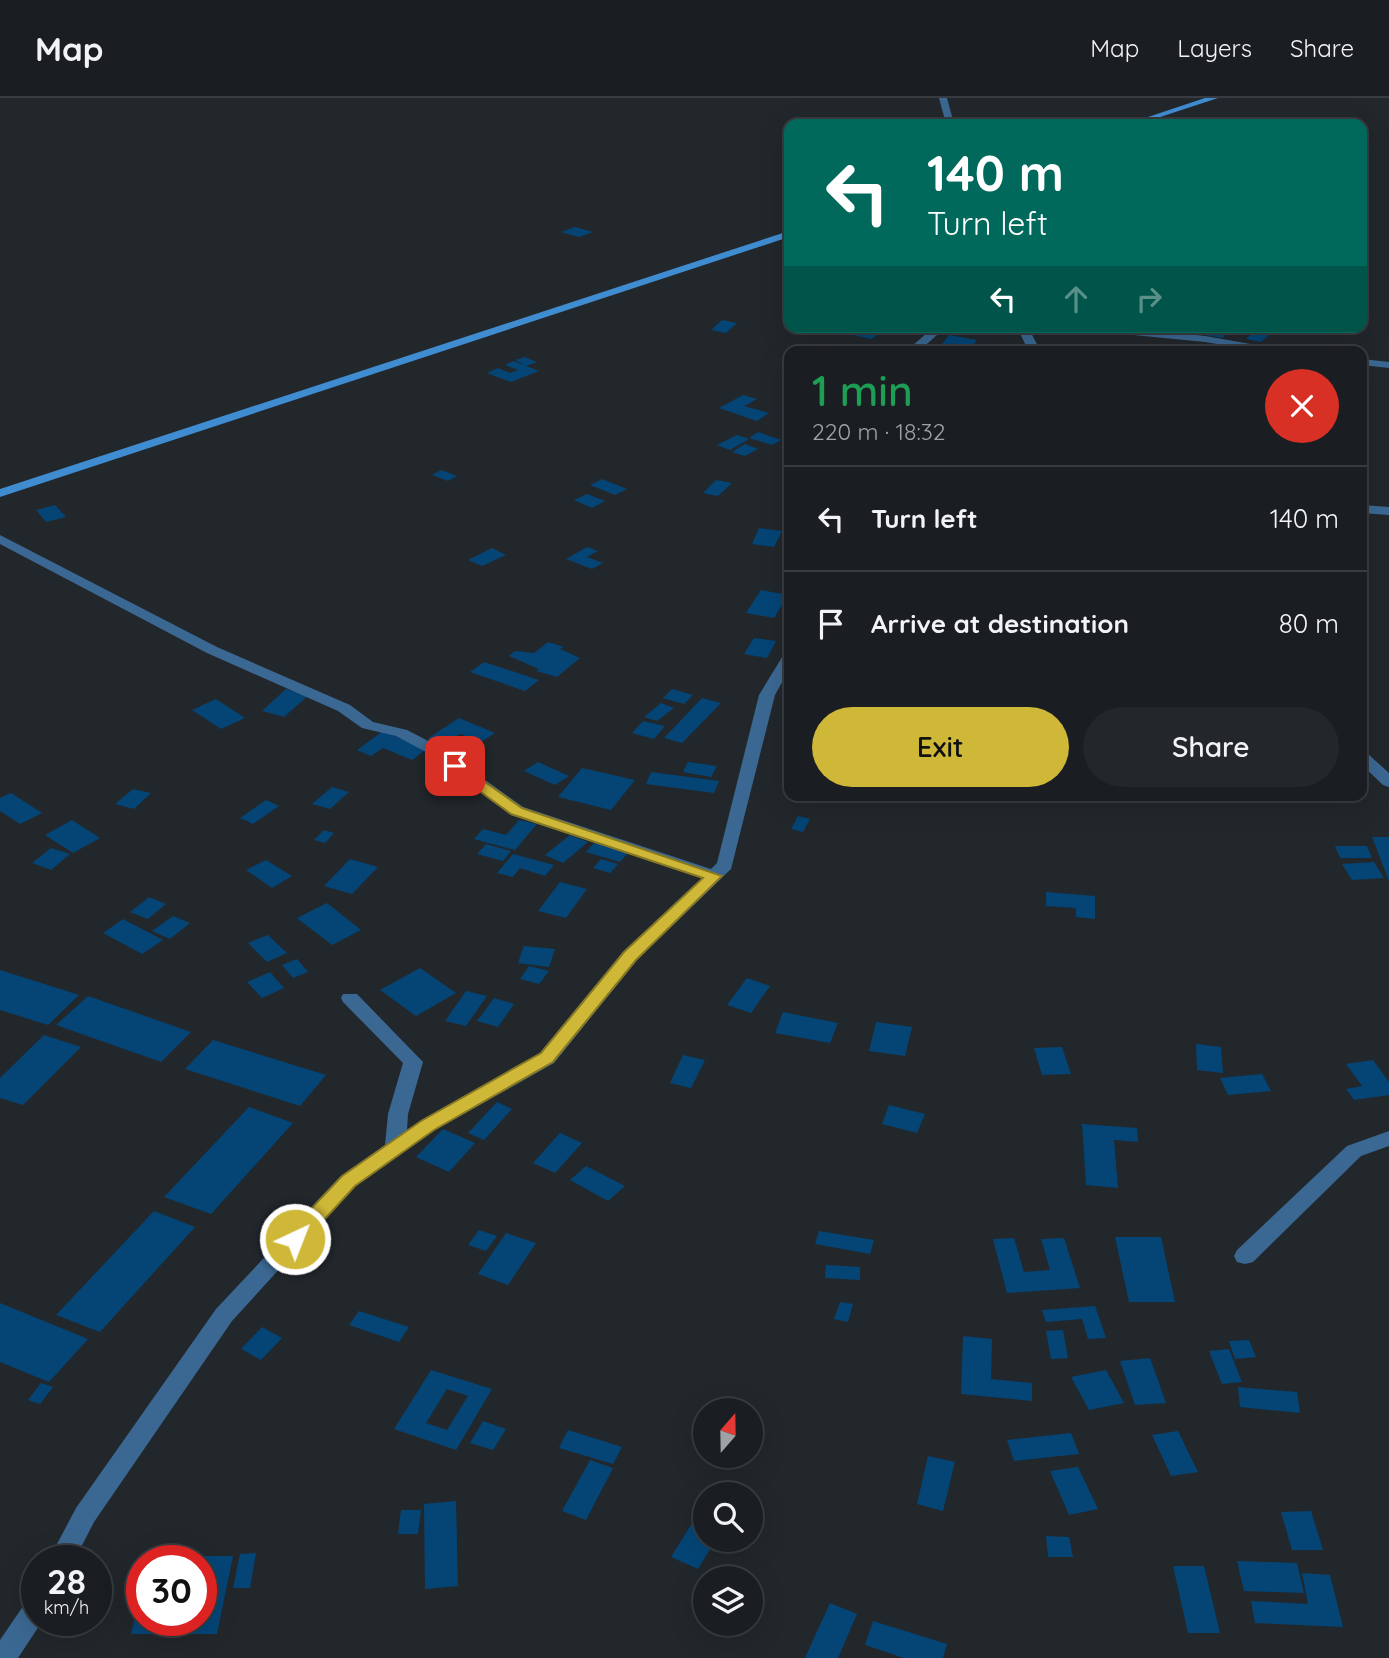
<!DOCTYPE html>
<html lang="en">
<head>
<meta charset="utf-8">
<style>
	:root { --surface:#1a1d21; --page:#23262a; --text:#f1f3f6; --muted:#9fa2a5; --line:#383b3f; --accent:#cfb837 }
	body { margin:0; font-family:Quicksand,sans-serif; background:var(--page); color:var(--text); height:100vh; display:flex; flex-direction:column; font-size:26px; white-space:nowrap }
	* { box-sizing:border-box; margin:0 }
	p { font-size:23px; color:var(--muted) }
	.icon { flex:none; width:38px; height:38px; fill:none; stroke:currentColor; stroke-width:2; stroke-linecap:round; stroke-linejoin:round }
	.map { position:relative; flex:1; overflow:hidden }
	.details { position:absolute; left:784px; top:248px; width:583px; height:455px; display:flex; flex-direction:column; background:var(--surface); border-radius:14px; box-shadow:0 7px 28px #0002,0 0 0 2px var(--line) }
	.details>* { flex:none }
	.top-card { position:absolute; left:784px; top:21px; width:583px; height:214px; border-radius:14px; box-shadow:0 7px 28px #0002,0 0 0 2px var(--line); background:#00695c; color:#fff; overflow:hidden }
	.needle { width:46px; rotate:20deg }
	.buttons { position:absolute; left:693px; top:1300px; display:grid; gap:14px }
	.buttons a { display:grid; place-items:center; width:70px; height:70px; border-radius:50%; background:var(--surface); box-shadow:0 7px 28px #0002,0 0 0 2px var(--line); font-size:35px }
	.speed { position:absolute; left:21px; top:1447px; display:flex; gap:14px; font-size:35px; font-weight:700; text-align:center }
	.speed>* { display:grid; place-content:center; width:91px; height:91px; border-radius:50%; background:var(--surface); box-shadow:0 7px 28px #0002,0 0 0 2px var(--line); line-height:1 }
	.speed small { font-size:18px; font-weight:400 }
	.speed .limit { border:10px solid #d22; background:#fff; color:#111 }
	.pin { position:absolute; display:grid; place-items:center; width:60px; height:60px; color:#fff; margin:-30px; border-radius:14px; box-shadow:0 4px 10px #0006 }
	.me { position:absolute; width:77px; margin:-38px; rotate:43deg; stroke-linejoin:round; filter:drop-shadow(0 0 5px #0008) }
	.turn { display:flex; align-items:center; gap:24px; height:147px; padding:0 28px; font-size:32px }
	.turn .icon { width:91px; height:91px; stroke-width:2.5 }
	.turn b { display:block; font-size:49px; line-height:60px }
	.lanes { display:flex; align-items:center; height:66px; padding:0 28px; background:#0003; justify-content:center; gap:35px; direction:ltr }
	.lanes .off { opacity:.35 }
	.round { display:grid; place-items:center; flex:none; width:74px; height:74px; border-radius:37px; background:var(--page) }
	.summary { display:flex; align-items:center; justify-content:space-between; height:119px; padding:0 28px }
	h1 { font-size:42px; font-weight:600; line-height:52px; color:#1e9e55 }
	.cta { display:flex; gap:14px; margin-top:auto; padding:14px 28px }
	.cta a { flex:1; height:80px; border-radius:42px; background:var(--accent); color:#111; font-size:28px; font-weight:600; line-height:80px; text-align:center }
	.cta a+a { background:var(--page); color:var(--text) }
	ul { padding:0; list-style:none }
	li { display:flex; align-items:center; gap:21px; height:105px; padding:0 28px; border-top:2px solid var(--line) }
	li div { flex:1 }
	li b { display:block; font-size:26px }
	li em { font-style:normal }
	header { display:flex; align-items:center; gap:42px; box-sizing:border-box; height:98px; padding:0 35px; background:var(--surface); border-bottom:2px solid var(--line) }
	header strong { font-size:33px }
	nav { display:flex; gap:38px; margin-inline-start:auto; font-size:24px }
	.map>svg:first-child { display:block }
</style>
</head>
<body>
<header>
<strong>Map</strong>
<nav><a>Map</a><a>Layers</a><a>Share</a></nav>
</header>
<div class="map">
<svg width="1389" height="1560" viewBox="0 0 1389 1560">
	<rect width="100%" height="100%" fill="#22272c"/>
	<path fill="#044576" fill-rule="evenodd" d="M575,129L593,134L579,139L561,134Z
		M722,222L737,225L726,235L711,232Z
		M864,229H878L875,232L882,234L871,241L853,237Z
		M1202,229H1229L1223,240L1199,236Z
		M1257,231L1272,234L1261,244L1246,241Z
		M949,237L977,242L968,254L939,250Z
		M525,259L537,264L526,268L539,273L511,284L487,275L498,270L510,275L518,272L505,267L513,263L525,267L515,262Z
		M743,297L757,301L744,308L769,315L757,323L719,310Z
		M758,334L781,342L772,347L749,340Z
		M737,337L749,341L730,352L717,347Z
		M745,346L758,351L745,358L732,354Z
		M441,372L457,378L448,383L432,377Z
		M602,381L627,391L615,397L590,387Z
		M716,382L732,385L718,398L703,395Z
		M587,396L605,403L592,410L574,402Z
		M55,407L66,419L46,424L36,412Z
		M759,430L782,433L774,449L752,446Z
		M587,449L598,453L587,459L603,465L592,471L566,461Z
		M492,450L506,457L482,468L468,462Z
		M761,492L788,497L774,520L746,515Z
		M754,540L776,543L767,560L744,556Z
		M548,544L564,549L560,551L580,560L557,579L536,573L539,571L509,558L515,553L534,555Z
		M484,564L539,582L525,593L470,574Z
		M286,591L309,597L284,619L262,613Z
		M672,591L693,597L684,606L663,600Z
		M702,600L721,605L682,645L664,640Z
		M216,601L245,620L221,631L192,612Z
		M661,605L674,610L657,623L644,619Z
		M459,620L495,635L481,644L460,636L443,648L427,641Z
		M643,623L665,628L654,641L632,635Z
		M383,633L427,651L412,662L383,650L371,658L357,652Z
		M538,664L569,678L555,687L524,673Z
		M688,664L717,668L711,679L683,674Z
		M582,670L635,682L611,712L558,699Z
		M651,674L719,683L714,695L646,686Z
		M332,689L349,694L330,711L312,706Z
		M133,691L151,695L134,711L115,706Z
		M11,695L42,715L20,726L0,713V700Z
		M266,702L279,708L253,726L240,720Z
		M798,718L810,721L803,734L791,731Z
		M72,722L100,740L73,755L45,737Z
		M519,722L537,726L515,752L474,741L483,731L506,737Z
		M324,732L334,735L325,745L314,742Z
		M570,737L588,744L563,765L545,757Z
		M1372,739H1389V783Z
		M595,744L630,753L620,764L586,754Z
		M486,746L511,753L503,763L477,756Z
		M1335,748H1367L1372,760H1340Z
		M51,750L70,756L51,772L32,765Z
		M513,756L554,767L545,778L520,770L513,779L497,775Z
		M350,761L378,769L352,796L324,788Z
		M601,761L618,766L610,775L593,770Z
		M266,762L292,778L272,790L246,772Z
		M1374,764L1384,780L1352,782L1342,766Z
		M560,784L587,791L566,820L538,813Z
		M1046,794L1095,798V821L1076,819V810L1046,808Z
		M149,799L166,806L148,821L130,814Z
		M327,805L361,832L332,847L297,820Z
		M173,818L190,825L170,841L152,833Z
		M123,821L163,842L142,856L103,835Z
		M268,837L287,855L267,864L248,845Z
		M524,848L555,851L549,869L518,865Z
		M297,861L308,874L293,880L282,867Z
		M529,868L549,873L539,886L520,881Z
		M420,870L456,895L416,918L380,892Z
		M0,872L79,897L48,927L0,912Z
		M270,874L284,890L262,900L247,884Z
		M747,880L770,888L751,915L727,907Z
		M466,893L487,898L466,928L445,923Z
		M88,898L191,934L161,964L56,927Z
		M494,900L514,906L498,929L477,923Z
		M783,914L838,925L830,945L775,935Z
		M876,924L912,929L905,958L869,953Z
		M44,937L81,949L23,1007L0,1000V980Z
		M213,942L326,977L300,1008L185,971Z
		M1196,946L1221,949L1223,975L1197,972Z
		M1062,949L1071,976L1042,977L1034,950Z
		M683,957L705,962L691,990L670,985Z
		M1373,962L1389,984V997L1354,1002L1346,991L1362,988L1346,966Z
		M1262,976L1271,993L1228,997L1220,980Z
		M497,1004L512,1011L484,1042L468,1035Z
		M889,1007L925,1016L917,1035L882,1026Z
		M249,1009L293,1025L211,1116L164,1099Z
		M1082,1026L1137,1030L1138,1044L1114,1042L1118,1090L1086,1087Z
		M443,1031L475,1045L449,1074L416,1059Z
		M560,1035L582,1045L555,1075L533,1065Z
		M586,1068L625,1088L608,1103L570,1082Z
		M154,1113L195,1129L100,1234L56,1217Z
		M479,1132L497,1138L486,1153L468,1147Z
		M819,1133L874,1142L870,1156L815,1146Z
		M506,1135L536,1145L508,1187L478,1176Z
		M1115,1139H1161L1175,1204H1129Z
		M1014,1140L1024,1174L1050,1172L1041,1141L1064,1140L1080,1190L1007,1195L993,1141Z
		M826,1167L860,1169V1182L825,1180Z
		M840,1204L853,1206L848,1224L834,1221Z
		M0,1205L88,1241L49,1284L0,1264Z
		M1095,1208L1106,1240L1088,1241L1082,1221L1046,1224L1042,1212Z
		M359,1213L409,1229L399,1244L349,1227Z
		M262,1229L282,1240L261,1262L241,1251Z
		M1063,1232L1068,1260L1051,1261L1046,1233Z
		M963,1238L992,1241L991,1281L1032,1285V1303L961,1296Z
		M1249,1242L1256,1259L1235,1261L1229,1243Z
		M1229,1251L1242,1284L1222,1286L1209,1253Z
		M1150,1260L1166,1305L1135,1307L1120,1263Z
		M431,1272L492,1291L456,1352L394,1331ZM447,1291L468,1298L447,1332L426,1325Z
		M1106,1272L1124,1305L1089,1312L1071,1279Z
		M41,1285L53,1289L40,1306L28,1302Z
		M1238,1289L1297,1294L1300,1315L1240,1309Z
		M483,1323L506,1331L493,1352L470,1345Z
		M568,1332L622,1349L613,1366L559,1350Z
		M1178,1333L1198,1374L1171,1378L1152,1337Z
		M1071,1335L1079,1356L1014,1363L1007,1342Z
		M928,1358L955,1364L943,1413L917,1406Z
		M590,1362L613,1370L586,1422L562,1413Z
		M1078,1369L1098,1411L1069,1417L1050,1373Z
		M456,1403L458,1488L425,1491L424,1406Z
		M702,1409L705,1410V1442H716L698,1471L671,1459Z
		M401,1412H421L418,1436H398Z
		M1311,1413L1323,1452H1292L1281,1414Z
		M1046,1438L1069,1439L1073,1459H1048Z
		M256,1455L250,1490H233L240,1456Z
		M150,1458H233L217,1536H131L141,1494L142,1522H201L204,1477H201V1463H148Z
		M1237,1463L1297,1465L1304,1495L1244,1493Z
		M1173,1468H1204L1220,1535H1188Z
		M1302,1475L1330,1477L1343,1529L1255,1525L1251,1503L1308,1506Z
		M830,1505L857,1516L838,1560H805Z
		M873,1523L947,1546L943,1560H904L865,1547Z"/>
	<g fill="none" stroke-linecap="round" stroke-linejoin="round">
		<path fill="#3b6892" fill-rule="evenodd" d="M939,0H947L954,26H946Z
			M934,229H946L918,254H905Z
			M1017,229H1028L1041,254H1029Z
			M1078,229H1120L1205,238L1296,254H1266L1205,244L1083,232Z
			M1362,261L1389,264V270L1362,267Z
			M1362,407L1389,409V417L1362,415Z
			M0,437L217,549L350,607L373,624L407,632L438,648L523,709L711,771L717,765L759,597L784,556L789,555V572L775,597L731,771L637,862L554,965L435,1032L355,1088L232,1223L94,1424L74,1463H48L76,1410L216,1211L341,1078L385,1047L388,1016L403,965L343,904L341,900L343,896H357L423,964L408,1016L407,1032L540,955L623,854L702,780L511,717L426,654L396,638L362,630L338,613L207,555L0,446Z
			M1362,654L1368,656L1389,675V689L1383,687L1362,667Z
			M1389,1033V1048L1361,1058L1253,1164L1245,1166L1237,1164L1234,1158L1237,1152L1347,1048Z
			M37,1498V1522H43L18,1560H0V1542L28,1501Z"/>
		<path fill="#408cd0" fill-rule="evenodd" d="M1205,0H1218L1139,26H1127Z
			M789,133V139L0,399V391Z"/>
	</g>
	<path fill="#cfb837" stroke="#877824" stroke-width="2" d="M455,663L522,710L722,778L636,862L553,964L434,1032L355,1088L302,1146H288L285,1141L288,1135L342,1078L421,1023L541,955L624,854L703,780L511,716L449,671V664Z"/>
</svg>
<div class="buttons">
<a><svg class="needle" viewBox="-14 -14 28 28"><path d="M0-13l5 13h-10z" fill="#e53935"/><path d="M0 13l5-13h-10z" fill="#9fa2a5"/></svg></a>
<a><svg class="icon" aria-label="search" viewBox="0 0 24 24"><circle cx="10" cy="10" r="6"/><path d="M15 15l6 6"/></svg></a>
<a><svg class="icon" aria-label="layers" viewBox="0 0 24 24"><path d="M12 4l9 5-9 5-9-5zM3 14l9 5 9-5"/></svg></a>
</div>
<div class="speed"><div>28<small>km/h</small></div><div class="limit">30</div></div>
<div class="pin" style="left:455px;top:668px;background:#d93025"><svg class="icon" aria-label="arrive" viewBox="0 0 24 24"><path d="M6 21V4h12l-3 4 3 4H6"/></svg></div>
<svg class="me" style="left:295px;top:1141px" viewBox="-20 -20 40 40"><circle r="17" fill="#cfb837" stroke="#fff" stroke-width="3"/><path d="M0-11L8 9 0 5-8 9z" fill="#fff"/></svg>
<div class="top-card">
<div class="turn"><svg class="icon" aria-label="left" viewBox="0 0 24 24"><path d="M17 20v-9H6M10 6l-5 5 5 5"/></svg><div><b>140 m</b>Turn left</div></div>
<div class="lanes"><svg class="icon" aria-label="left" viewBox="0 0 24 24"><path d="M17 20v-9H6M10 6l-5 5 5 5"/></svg><svg class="icon off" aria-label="ahead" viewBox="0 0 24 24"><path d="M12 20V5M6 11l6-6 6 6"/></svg><svg class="icon off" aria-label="right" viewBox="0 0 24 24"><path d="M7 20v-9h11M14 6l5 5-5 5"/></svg></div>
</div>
<section class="details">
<div class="summary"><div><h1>1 min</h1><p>220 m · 18:32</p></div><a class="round" style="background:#d93025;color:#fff"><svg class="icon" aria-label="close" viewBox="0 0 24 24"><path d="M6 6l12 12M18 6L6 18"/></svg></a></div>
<ul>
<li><svg class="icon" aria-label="left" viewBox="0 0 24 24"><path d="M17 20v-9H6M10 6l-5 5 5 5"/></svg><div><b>Turn left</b></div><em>140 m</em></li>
<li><svg class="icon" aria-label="arrive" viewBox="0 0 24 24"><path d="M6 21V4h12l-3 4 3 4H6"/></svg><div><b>Arrive at destination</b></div><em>80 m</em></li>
</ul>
<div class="cta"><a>Exit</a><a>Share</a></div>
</section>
</div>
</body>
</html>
